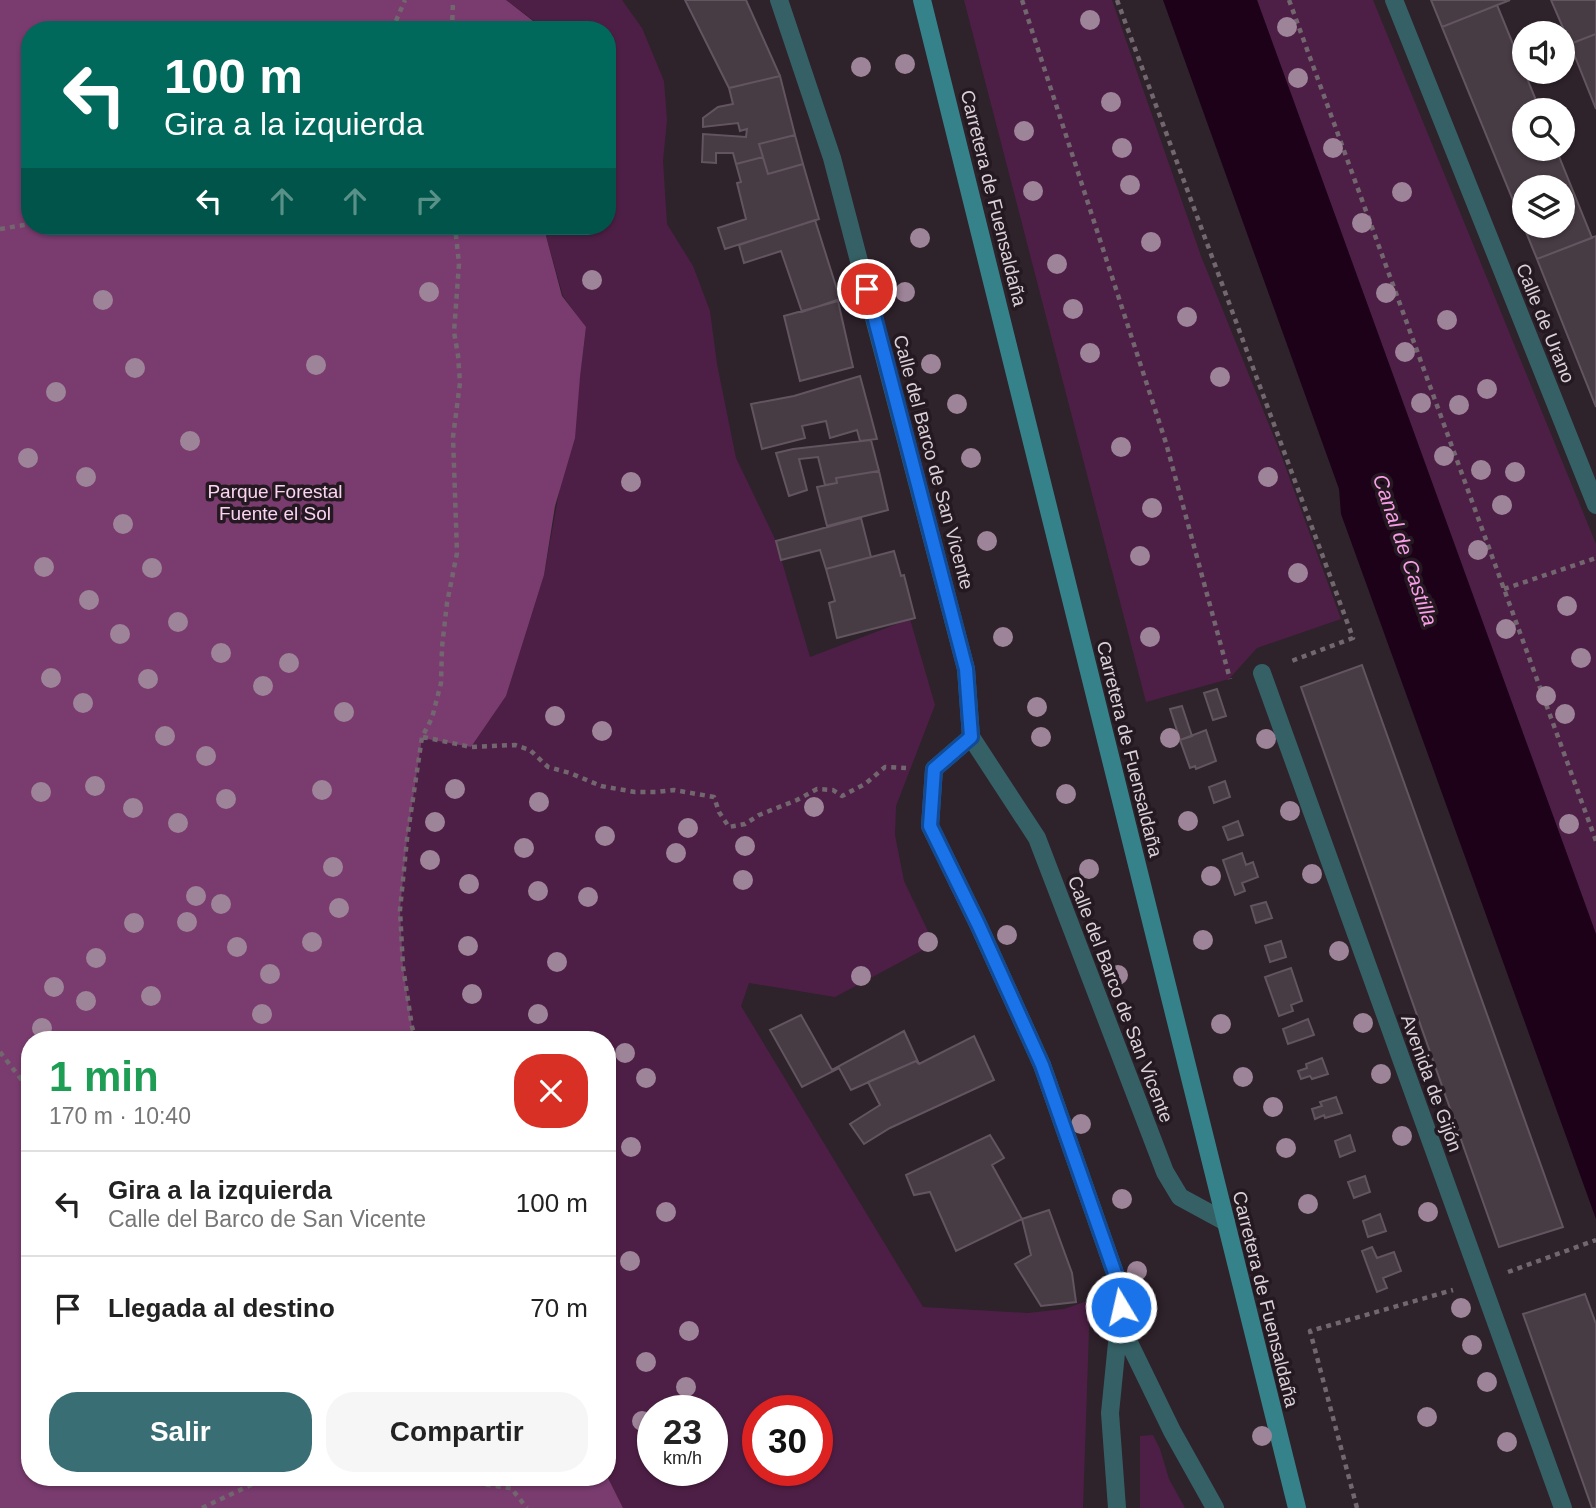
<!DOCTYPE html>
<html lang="es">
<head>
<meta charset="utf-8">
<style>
	:root { --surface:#fff; --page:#f6f6f6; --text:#222; --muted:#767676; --line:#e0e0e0; --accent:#386e74 }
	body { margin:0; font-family:Helvetica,sans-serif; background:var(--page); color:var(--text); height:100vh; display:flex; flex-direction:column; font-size:26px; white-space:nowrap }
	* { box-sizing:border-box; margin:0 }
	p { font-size:23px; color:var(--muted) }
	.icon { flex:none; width:38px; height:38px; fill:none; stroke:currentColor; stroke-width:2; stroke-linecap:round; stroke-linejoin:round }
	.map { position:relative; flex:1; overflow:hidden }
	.sheet { position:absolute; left:21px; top:1031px; width:595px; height:455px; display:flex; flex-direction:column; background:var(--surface); border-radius:28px; box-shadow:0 2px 5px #0004 }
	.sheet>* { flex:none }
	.banner { position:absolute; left:21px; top:21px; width:595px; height:214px; border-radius:28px; box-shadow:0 2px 5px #0004; background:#00695c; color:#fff; overflow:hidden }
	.tools { position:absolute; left:1512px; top:21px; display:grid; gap:14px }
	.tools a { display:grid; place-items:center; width:63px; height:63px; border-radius:50%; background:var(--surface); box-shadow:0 2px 5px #0004; font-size:35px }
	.speed { position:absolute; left:637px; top:1395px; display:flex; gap:14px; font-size:35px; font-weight:700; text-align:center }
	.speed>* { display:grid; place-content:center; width:91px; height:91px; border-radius:50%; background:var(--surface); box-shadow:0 2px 5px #0004; line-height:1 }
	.speed small { font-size:18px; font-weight:400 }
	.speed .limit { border:10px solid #d22; background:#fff; color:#111 }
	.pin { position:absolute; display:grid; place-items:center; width:60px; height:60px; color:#fff; margin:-30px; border:4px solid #fff; border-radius:50%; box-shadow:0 2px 7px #0007 }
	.me { position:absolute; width:77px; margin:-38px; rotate:351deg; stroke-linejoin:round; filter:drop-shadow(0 0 5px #0008) }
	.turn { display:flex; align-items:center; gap:24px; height:147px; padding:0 28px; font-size:32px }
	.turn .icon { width:91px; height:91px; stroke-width:2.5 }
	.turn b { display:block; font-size:49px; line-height:60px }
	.lanes { display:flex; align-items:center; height:66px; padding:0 28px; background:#0003; justify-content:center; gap:35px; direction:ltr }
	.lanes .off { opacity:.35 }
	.round { display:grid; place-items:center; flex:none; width:74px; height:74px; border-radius:28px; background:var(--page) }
	.overview { display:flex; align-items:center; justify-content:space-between; height:119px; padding:0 28px }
	h1 { font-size:42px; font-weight:700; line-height:52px; color:#1e9e55 }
	.primary-button { display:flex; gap:14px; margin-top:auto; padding:14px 28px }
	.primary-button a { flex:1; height:80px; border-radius:28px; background:var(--accent); color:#fff; font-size:28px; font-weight:700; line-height:80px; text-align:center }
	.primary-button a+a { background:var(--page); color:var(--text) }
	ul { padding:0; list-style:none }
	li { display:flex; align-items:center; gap:21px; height:105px; padding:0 28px; border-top:2px solid var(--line) }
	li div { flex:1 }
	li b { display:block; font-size:26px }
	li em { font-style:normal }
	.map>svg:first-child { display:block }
</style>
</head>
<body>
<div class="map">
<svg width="1596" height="1508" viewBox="0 0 1596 1508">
	<rect width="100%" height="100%" fill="#2e222b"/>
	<path fill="#4e1f46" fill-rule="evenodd" d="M506,0H622L642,28L664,81L667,120L663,161L667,224L693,266L710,311L717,364L736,458L776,541L810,657L910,619L935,705L896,806L895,835L904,881L934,944L835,997L749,983L741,1006L923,1307L1028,1313L1064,1309L1090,1300L1083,1508H623L607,1476V1040H416L412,1027L403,967L400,910L407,839L422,737L471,747L506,696L544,575L580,377L586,328L563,296L546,236L547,226H607V30H539L537,23ZM653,1410H712V1470H653ZM758,1410H817V1470H758Z
		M964,0H1112L1201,256L1280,452L1341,619L1257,648L1229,679L1146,702Z
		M1257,0H1373L1596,544V934Z
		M1153,1435L1160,1449L1169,1479L1185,1508H1140V1436Z"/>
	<path fill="#7a3c6f" d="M0,0H506L537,24L539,30H30V226H547L546,236L562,296L586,327L580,377L575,438L555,506L544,575L506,696L471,747L422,738L407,839L400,910L403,967L412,1027L416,1039L30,1040V1477H607V1476L623,1508H0Z"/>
	<path fill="#1d0119" d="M1163,0H1257L1596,934V1219L1341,514L1339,489Z"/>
	<path fill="#473b44" stroke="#62555f" stroke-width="2" fill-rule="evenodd" d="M685,0H746L780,76L729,88Z
		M1431,0H1510L1442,27Z
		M1551,0H1596V34L1570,44Z
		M1497,5L1540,110H1524V149H1556L1592,238L1537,259L1442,27ZM1524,187H1563V226H1524Z
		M1596,34V109L1570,44Z
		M780,76L795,135L759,144L763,157L736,164L733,153H716V163L702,162L703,134L746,137L747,129L740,131L738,123L703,127V118L718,107L733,104L729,88Z
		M795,135L803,164L768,174L759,144Z
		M763,157L768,174L803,164L819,219L725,249L718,228L746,219L737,183L741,182L736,164Z
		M815,220L840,299L802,312L781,251L744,263L739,245Z
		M1596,236V407L1537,259Z
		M838,301L853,367L800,381L784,316Z
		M860,376L877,439L860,441L857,430L830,438L826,421L802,426L805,438L762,449L751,404L794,396Z
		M871,440L879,471L836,478L837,483L825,485L818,457L799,459L807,490L789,496L776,453L793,449Z
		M879,471L888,510L827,526L817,487L837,483L836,478Z
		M861,518L871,557L826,569L820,550L781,560L776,541Z
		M894,551L901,576L904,575L915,618L837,638L829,603L835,601L826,569Z
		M1362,665L1563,1227L1499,1247L1301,687Z
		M1217,689L1226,716L1213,720L1204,693Z
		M1182,706L1192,736L1180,740L1170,709Z
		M1206,730L1216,761L1196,769L1195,766L1190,768L1180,740Z
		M1225,781L1230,797L1214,803L1209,787Z
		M1238,821L1243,835L1228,840L1223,827Z
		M1242,853L1246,865L1253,862L1258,877L1242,883L1245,891L1235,895L1223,860Z
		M1266,902L1272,918L1256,923L1251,906Z
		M1281,941L1286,957L1270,962L1265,946Z
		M1291,968L1302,1001L1291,1005L1293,1011L1279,1016L1265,977Z
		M801,1015L832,1070L904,1031L919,1064L916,1061L851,1090L839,1068L802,1087L770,1030Z
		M1308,1019L1314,1035L1288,1044L1283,1029Z
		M974,1036L994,1080L890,1128L864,1144L850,1124L880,1105L868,1082L916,1061L919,1064Z
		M1322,1058L1328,1074L1312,1079L1310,1076L1301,1079L1298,1071L1307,1068L1306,1064Z
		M1336,1097L1342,1113L1325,1118L1324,1115L1315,1119L1312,1109L1322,1106L1320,1102Z
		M990,1135L1004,1158L992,1165L1022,1219L956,1251L930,1192L914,1195L906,1175Z
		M1350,1135L1355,1151L1340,1157L1335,1141Z
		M1365,1176L1370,1192L1354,1198L1348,1182Z
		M1049,1210L1072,1273L1076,1302L1041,1306L1015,1264L1031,1255L1022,1219Z
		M1380,1214L1386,1231L1368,1237L1363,1221Z
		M1372,1247L1377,1258L1394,1252L1401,1271L1383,1278L1387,1288L1377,1292L1362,1251Z
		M1585,1294L1596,1324V1508H1592L1523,1314Z"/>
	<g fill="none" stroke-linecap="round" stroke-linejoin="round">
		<path stroke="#72676f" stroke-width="4.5" stroke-dasharray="5 5" stroke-linecap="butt" d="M1022,0L1166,443L1230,679
			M1117,0L1353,638L1289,662
			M1289,0L1596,841
			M392,30L405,0
			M452,30L453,0
			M0,229L30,224
			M1504,589L1596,558
			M423,737L471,747L515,745L530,750L548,767L570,773L601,786L635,792H657L674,790L714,797L719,812L729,827L745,824L759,815L797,800L817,789L833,790L842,796L865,784L885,767L906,768
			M416,1040L412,1027L403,967L400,910L407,839L416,778L422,737L432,718L441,683L442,647L447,603L457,553L453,437L460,383L458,355L454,332L459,264L455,226
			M0,1052L21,1079L30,1080
			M1508,1272L1596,1240
			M202,1508L257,1482L370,1479L449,1480L511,1488L527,1508
			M1357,1508L1310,1331L1453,1290"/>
		<path stroke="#356166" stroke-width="18" d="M779,0L832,158L966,669L971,737L1037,838L1165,1172L1180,1197L1226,1222
			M1394,0L1596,505
			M1262,673L1563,1508
			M971,737L934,769L930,826L978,924L1042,1065L1122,1293L1110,1413L1117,1508
			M1119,1322L1172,1431L1215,1508"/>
		<path stroke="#36828a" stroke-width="18" d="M922,0L1297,1508"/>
	</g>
	<g fill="#9e8498">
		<circle cx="1090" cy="20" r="10"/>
		<circle cx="1287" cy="27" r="10"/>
		<circle cx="905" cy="64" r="10"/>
		<circle cx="861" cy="67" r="10"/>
		<circle cx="1298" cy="78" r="10"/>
		<circle cx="1111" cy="102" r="10"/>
		<circle cx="1024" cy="131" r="10"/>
		<circle cx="1122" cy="148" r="10"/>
		<circle cx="1333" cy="148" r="10"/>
		<circle cx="1130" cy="185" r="10"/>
		<circle cx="1033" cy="191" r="10"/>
		<circle cx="1402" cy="192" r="10"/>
		<circle cx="1362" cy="223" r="10"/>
		<circle cx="920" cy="238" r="10"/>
		<circle cx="1151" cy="242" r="10"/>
		<circle cx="1057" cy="264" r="10"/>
		<circle cx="592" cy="280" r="10"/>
		<circle cx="429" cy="292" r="10"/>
		<circle cx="905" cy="292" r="10"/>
		<circle cx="1386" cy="293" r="10"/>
		<circle cx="103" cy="300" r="10"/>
		<circle cx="1073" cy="309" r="10"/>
		<circle cx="1187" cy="317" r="10"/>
		<circle cx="1447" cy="320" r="10"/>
		<circle cx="1405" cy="352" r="10"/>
		<circle cx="1090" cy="353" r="10"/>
		<circle cx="931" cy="364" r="10"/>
		<circle cx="316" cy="365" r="10"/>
		<circle cx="135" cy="368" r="10"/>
		<circle cx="1220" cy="377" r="10"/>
		<circle cx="1487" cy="389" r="10"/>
		<circle cx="56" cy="392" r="10"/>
		<circle cx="1421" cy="403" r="10"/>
		<circle cx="957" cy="404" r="10"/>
		<circle cx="1459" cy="405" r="10"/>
		<circle cx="190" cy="441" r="10"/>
		<circle cx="1121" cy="447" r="10"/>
		<circle cx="1444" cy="456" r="10"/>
		<circle cx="28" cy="458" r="10"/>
		<circle cx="971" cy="458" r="10"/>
		<circle cx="1481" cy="470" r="10"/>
		<circle cx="1515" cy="472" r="10"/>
		<circle cx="86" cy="477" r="10"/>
		<circle cx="1268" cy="477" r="10"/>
		<circle cx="631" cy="482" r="10"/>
		<circle cx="1502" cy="505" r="10"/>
		<circle cx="1152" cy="508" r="10"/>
		<circle cx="123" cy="524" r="10"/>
		<circle cx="987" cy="541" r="10"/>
		<circle cx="1478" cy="550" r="10"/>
		<circle cx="1140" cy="556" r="10"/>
		<circle cx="44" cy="567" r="10"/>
		<circle cx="152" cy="568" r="10"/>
		<circle cx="1298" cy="573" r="10"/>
		<circle cx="89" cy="600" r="10"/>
		<circle cx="1567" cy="606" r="10"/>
		<circle cx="178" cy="622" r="10"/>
		<circle cx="1506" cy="629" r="10"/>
		<circle cx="120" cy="634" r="10"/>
		<circle cx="1003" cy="637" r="10"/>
		<circle cx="1150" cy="637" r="10"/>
		<circle cx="221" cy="653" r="10"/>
		<circle cx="1581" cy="658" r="10"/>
		<circle cx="289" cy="663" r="10"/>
		<circle cx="51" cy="678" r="10"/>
		<circle cx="148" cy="679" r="10"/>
		<circle cx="263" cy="686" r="10"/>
		<circle cx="1546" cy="696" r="10"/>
		<circle cx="83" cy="703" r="10"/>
		<circle cx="1037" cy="707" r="10"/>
		<circle cx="344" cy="712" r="10"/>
		<circle cx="1565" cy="714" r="10"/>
		<circle cx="555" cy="716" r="10"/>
		<circle cx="602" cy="731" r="10"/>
		<circle cx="165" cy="736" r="10"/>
		<circle cx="1041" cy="737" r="10"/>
		<circle cx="1170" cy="738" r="10"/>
		<circle cx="1266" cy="739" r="10"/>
		<circle cx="206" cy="756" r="10"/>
		<circle cx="95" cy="786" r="10"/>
		<circle cx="455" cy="789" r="10"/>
		<circle cx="322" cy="790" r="10"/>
		<circle cx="41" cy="792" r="10"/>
		<circle cx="1066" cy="794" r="10"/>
		<circle cx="226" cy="799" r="10"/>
		<circle cx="539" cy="802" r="10"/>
		<circle cx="814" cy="807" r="10"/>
		<circle cx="133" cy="808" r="10"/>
		<circle cx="1290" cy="811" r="10"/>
		<circle cx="1188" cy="821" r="10"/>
		<circle cx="435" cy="822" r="10"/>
		<circle cx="178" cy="823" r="10"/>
		<circle cx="1569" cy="824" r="10"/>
		<circle cx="688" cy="828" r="10"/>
		<circle cx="605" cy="836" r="10"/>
		<circle cx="745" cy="846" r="10"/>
		<circle cx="524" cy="848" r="10"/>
		<circle cx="676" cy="853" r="10"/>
		<circle cx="430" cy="860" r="10"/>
		<circle cx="333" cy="867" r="10"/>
		<circle cx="1089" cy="869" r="10"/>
		<circle cx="1312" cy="874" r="10"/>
		<circle cx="1211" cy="876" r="10"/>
		<circle cx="743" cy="880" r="10"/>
		<circle cx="469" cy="884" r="10"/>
		<circle cx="538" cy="891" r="10"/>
		<circle cx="196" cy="896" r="10"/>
		<circle cx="588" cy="897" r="10"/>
		<circle cx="221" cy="904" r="10"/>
		<circle cx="339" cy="908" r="10"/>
		<circle cx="187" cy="922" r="10"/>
		<circle cx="134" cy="923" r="10"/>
		<circle cx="1007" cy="935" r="10"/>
		<circle cx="1203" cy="940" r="10"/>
		<circle cx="312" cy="942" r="10"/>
		<circle cx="928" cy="942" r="10"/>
		<circle cx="468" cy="946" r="10"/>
		<circle cx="237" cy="947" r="10"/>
		<circle cx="1339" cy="951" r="10"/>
		<circle cx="96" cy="958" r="10"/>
		<circle cx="557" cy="962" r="10"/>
		<circle cx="270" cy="974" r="10"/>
		<circle cx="1118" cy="975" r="10"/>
		<circle cx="861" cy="976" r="10"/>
		<circle cx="54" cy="987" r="10"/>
		<circle cx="472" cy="994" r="10"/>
		<circle cx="151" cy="996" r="10"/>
		<circle cx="86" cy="1001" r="10"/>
		<circle cx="262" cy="1014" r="10"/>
		<circle cx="538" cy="1014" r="10"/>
		<circle cx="1363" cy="1023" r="10"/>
		<circle cx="1221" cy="1024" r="10"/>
		<circle cx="42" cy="1028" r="10"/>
		<circle cx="625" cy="1053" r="10"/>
		<circle cx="1381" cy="1074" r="10"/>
		<circle cx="1243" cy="1077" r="10"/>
		<circle cx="646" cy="1078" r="10"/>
		<circle cx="1273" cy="1107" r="10"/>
		<circle cx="1081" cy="1124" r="10"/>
		<circle cx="1402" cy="1136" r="10"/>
		<circle cx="631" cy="1147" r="10"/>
		<circle cx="1286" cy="1148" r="10"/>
		<circle cx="1122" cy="1199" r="10"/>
		<circle cx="1308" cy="1204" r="10"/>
		<circle cx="666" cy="1212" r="10"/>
		<circle cx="1428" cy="1212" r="10"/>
		<circle cx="630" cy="1261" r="10"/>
		<circle cx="1137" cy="1271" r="10"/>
		<circle cx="1461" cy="1308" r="10"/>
		<circle cx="689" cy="1331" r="10"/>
		<circle cx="1472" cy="1345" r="10"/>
		<circle cx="646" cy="1362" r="10"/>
		<circle cx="1487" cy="1382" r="10"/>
		<circle cx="686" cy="1387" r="10"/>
		<circle cx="1427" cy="1417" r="10"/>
		<circle cx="642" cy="1421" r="10"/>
		<circle cx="1262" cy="1436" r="10"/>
		<circle cx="1507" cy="1442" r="10"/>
	</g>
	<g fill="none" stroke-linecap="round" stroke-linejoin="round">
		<defs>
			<path id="route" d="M867,289L966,669L971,737L934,769L930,826L978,924L1042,1065L1122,1293L1121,1307"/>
		</defs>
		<use href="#route" stroke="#114b97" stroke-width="18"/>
		<use href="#route" stroke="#1a73e8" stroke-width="12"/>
	</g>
	<g text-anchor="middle" stroke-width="7" stroke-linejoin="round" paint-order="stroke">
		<g font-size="19" fill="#d9d1d7" stroke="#241921">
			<text transform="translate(994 198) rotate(76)" y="7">Carretera de Fuensaldaña</text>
			<text transform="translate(1546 323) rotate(68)" y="7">Calle de Urano</text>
			<text transform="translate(934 462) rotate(75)" y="7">Calle del Barco de San Vicente</text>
			<text transform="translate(1130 749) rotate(76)" y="7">Carretera de Fuensaldaña</text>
			<text transform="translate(1121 999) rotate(69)" y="7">Calle del Barco de San Vicente</text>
			<text transform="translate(1432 1083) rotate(70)" y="7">Avenida de Gijón</text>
			<text transform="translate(1266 1299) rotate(76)" y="7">Carretera de Fuensaldaña</text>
		</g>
		<g font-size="19" fill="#fad4f1" stroke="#241921">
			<text x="275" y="498">Parque Forestal<tspan x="275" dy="22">Fuente el Sol</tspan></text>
		</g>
		<g font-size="21" font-style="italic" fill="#f99ee6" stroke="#241921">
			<text transform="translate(1405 550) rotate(71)" y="7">Canal de Castilla</text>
		</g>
	</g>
</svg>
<div class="tools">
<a><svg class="icon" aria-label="sound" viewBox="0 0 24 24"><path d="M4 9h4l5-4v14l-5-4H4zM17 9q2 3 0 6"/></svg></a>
<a><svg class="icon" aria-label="search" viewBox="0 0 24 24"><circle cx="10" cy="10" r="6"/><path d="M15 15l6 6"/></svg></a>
<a><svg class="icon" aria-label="layers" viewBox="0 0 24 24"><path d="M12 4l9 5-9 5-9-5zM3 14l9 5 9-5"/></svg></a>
</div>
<div class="speed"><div>23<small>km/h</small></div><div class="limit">30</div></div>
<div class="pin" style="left:867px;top:289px;background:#d93025"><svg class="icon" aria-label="arrive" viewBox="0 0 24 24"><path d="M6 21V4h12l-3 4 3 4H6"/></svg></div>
<svg class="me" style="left:1121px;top:1307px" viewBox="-20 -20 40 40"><circle r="17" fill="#1a73e8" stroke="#fff" stroke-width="3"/><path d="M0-11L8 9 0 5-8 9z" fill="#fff"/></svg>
<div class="banner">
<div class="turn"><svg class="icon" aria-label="left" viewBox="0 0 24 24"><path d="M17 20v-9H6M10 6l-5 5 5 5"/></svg><div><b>100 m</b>Gira a la izquierda</div></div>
<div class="lanes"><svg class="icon" aria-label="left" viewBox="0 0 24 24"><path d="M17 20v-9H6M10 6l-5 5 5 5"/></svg><svg class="icon off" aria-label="ahead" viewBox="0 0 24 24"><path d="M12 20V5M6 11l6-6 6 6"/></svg><svg class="icon off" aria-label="ahead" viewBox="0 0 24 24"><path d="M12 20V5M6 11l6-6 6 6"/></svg><svg class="icon off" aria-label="right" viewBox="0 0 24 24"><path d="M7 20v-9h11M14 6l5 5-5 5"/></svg></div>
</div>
<section class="sheet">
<div class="overview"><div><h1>1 min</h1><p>170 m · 10:40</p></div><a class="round" style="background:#d93025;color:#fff"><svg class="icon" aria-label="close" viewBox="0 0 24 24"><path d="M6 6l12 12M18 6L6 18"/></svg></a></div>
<ul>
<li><svg class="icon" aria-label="left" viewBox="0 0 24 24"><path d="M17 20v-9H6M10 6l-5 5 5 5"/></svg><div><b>Gira a la izquierda</b><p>Calle del Barco de San Vicente</p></div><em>100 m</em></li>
<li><svg class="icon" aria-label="arrive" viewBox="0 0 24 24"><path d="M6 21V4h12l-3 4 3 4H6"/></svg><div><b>Llegada al destino</b></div><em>70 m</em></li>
</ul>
<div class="primary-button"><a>Salir</a><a>Compartir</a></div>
</section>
</div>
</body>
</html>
